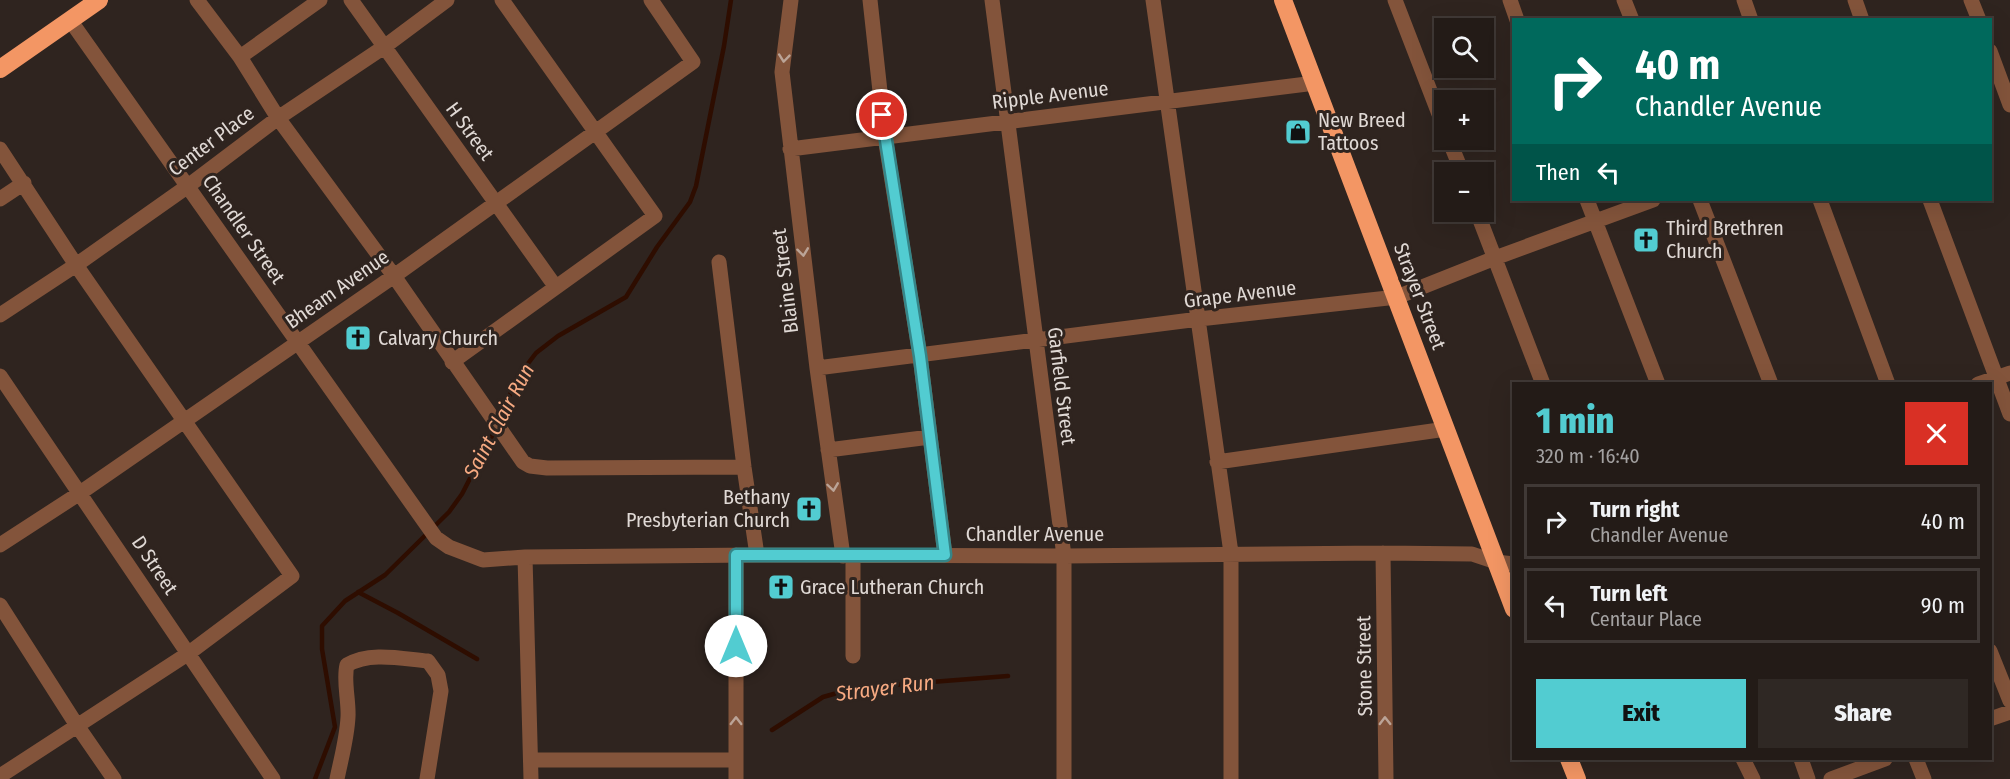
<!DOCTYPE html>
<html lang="en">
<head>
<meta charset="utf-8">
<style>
	:root { --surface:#231b17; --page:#2f2824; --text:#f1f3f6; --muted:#a3a1a1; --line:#403936; --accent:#52ccd1 }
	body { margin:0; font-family:"Fira Sans Condensed",sans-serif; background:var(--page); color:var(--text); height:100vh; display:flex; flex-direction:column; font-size:22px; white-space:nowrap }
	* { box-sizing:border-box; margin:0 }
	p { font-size:20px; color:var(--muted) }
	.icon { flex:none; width:33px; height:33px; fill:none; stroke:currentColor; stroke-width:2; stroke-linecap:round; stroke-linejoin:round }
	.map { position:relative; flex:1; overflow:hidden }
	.side { position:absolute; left:1512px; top:382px; width:480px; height:378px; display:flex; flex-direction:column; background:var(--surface); border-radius:0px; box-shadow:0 6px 24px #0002,0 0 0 2px var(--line) }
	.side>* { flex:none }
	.banner { position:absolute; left:1512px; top:18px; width:480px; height:183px; border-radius:0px; box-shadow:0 6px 24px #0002,0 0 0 2px var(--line); background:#00695c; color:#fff; overflow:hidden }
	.buttons { position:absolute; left:1434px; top:18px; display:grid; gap:12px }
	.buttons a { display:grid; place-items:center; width:60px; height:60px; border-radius:0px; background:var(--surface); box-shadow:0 6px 24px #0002,0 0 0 2px var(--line); font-size:30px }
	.pin { position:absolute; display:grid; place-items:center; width:51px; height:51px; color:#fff; margin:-26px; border:3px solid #fff; border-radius:50%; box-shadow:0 2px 6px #0007 }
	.me { position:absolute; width:66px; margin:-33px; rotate:0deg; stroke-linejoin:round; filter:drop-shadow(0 0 4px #0008) }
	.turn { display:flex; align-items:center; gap:21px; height:126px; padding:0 24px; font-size:27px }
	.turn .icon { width:78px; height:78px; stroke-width:2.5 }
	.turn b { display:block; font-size:42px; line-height:51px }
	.then { display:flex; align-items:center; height:57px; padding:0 24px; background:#0003; gap:12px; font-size:22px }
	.round { display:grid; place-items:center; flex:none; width:63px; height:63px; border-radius:0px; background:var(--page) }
	.headline { display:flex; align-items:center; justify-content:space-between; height:102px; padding:0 24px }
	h1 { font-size:36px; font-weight:800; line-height:45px; color:var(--accent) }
	.action { display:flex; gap:12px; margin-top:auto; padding:12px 24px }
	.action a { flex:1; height:69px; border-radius:0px; background:var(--accent); color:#111; font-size:24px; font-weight:800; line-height:69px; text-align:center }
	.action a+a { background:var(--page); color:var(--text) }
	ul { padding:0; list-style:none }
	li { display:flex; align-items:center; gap:18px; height:75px; margin:0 12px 9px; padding:0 12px; border:3px solid var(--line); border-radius:0px }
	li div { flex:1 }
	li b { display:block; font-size:22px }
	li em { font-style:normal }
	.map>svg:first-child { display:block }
</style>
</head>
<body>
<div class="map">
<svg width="2010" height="779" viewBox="0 0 2010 779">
	<rect width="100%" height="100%" fill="#2f241f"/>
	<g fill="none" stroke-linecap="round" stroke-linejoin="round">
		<path stroke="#2e0d00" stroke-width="4.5" d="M499,420L517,378L536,353L558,336L626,297L657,247L690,202L696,186L724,46L731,0
			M358,592L398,613L477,659
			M772,730L823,697L855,688L1008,676
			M315,779L335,727L322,649V626L345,601L385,575L449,512L462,494L496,428"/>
		<path stroke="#83543b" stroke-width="15" d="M197,0L240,57L278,118L394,276L523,462L530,466L547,468L744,467
			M351,0L555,286
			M791,0L782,72L817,368L843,556
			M870,0L885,137L920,356L945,555
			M992,0L1064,556V779
			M1153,0L1231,553V779
			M1395,0L1444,127
			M1510,0L1517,20
			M1624,0L1632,20
			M1744,0L1751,20
			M1855,0L1862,20
			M1971,0L1979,20
			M70,20L436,538L449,547L483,560L525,557L757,555L1064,556L1383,553L1472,554L1496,562L1514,564
			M1990,51L2010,105
			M240,57L320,0
			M1449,140L1462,172
			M0,149L76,265L292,576L189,653L0,776
			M790,149L1315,83
			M0,199L24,183
			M1587,200L1658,384
			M1700,200L1771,384
			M1820,200L1888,384
			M1930,200L2010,414
			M1477,212L1543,384
			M719,262L744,467L757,555
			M0,315L76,265L188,186L278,118L384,47L447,0
			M452,362L655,216L502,0
			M817,368L1199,319L1397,297L1495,258L1653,200
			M0,376L273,779
			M1978,384L2010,373
			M828,450L930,437
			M1217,462L1446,429
			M0,545L80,493L394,276L693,62L651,0
			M1383,553L1386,779
			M736,555V779
			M525,557L531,779
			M0,605L76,724L114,779
			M1990,651L2010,701
			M853,656V556
			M1990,719L2010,712
			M1743,759L1753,779
			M1801,759L1808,779
			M1916,759L1924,779
			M531,760H736
			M337,779C341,759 347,738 348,717C349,701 343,680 347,665C370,651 403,659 428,661L438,675L441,691L427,779
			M1831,779L1885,759"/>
		<path stroke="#f39664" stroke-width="18" d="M1283,0L1514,609
			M0,69L99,0
			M1569,759L1577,779"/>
	</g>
	<defs><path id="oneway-chevron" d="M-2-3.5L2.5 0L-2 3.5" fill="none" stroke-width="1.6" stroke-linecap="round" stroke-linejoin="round" transform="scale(1.5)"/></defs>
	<g stroke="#bba497">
		<use href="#oneway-chevron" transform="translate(784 58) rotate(96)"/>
		<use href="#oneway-chevron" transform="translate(803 252) rotate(83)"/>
		<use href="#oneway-chevron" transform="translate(833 487) rotate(82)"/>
		<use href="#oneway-chevron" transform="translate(736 721) rotate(-90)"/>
		<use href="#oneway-chevron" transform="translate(1385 721) rotate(-91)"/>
	</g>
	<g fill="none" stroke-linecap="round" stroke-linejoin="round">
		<defs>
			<path id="route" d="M736,646V555H945L920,356L882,115"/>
		</defs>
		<use href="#route" stroke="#358588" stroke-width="15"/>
		<use href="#route" stroke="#52ccd1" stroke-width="10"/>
	</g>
	<defs>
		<symbol id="shop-square" viewBox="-11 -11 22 22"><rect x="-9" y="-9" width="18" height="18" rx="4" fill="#52ccd1" stroke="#2f241f"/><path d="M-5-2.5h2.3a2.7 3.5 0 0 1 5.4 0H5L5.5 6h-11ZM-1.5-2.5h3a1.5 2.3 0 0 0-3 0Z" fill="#111"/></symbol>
		<symbol id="church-square" viewBox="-11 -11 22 22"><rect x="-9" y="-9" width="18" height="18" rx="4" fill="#52ccd1" stroke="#2f241f"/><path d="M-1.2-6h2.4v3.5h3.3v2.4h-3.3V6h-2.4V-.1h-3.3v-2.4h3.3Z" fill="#111"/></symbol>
	</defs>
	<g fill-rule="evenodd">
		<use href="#shop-square" x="1283" y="117" width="30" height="30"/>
		<use href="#church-square" x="1631" y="225" width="30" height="30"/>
		<use href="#church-square" x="343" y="323" width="30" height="30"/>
		<use href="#church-square" x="794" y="494" width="30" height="30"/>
		<use href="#church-square" x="766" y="572" width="30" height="30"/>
	</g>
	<g text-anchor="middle" stroke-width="6" stroke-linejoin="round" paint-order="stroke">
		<g font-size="20" fill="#e0d9d5" stroke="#2f241f">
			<text transform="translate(1050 95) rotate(-7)" y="7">Ripple Avenue</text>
			<text transform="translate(470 131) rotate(54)" y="7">H Street</text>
			<text transform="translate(211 141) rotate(-37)" y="7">Center Place</text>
			<text transform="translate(244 229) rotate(55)" y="7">Chandler Street</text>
			<text transform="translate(785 281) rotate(-97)" y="7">Blaine Street</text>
			<text transform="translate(337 289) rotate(-35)" y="7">Bheam Avenue</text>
			<text transform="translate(1240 294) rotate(-7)" y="7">Grape Avenue</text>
			<text transform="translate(1420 296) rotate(69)" y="7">Strayer Street</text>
			<text transform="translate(1062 386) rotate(83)" y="7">Garfield Street</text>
			<text x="1035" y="541">Chandler Avenue</text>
			<text transform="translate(155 565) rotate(56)" y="7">D Street</text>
			<text transform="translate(1364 666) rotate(-91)" y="7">Stone Street</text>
		</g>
		<g font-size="20" fill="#e0d9d5" stroke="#2f241f" text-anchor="start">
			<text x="1318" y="127">New Breed<tspan x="1318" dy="23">Tattoos</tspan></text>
			<text x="1666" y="235">Third Brethren<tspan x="1666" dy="23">Church</tspan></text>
			<text x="378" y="345">Calvary Church</text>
			<text x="790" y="504" text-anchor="end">Bethany<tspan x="790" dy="23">Presbyterian Church</tspan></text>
			<text x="800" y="594">Grace Lutheran Church</text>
		</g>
		<g font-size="21" font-style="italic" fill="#f7aa82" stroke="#2f241f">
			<text transform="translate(499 421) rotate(-62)" y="7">Saint Clair Run</text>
			<text transform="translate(885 688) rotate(-7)" y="7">Strayer Run</text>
		</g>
	</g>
</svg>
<div class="buttons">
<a><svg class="icon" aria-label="search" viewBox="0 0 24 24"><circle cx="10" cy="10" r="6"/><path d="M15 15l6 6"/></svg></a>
<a>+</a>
<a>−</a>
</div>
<div class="pin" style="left:882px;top:115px;background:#d93025"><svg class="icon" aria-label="arrive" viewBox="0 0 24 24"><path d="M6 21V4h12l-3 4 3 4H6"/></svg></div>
<svg class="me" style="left:736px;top:646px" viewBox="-20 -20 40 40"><circle r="19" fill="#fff"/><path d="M0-13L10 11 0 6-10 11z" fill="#52ccd1"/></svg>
<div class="banner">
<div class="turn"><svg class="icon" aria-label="right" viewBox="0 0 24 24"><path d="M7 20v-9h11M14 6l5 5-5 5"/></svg><div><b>40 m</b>Chandler Avenue</div></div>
<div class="then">Then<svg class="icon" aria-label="left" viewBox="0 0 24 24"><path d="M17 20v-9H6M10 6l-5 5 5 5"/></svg></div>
</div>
<section class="side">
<div class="headline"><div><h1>1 min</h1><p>320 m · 16:40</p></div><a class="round" style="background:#d93025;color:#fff"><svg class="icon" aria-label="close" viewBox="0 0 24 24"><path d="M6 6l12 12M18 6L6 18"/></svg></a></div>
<ul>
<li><svg class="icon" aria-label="right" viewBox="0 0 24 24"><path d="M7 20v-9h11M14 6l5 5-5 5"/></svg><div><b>Turn right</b><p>Chandler Avenue</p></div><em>40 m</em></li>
<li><svg class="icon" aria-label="left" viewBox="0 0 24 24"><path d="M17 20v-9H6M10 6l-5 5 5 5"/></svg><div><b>Turn left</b><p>Centaur Place</p></div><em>90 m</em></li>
</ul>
<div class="action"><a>Exit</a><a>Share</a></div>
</section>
</div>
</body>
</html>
